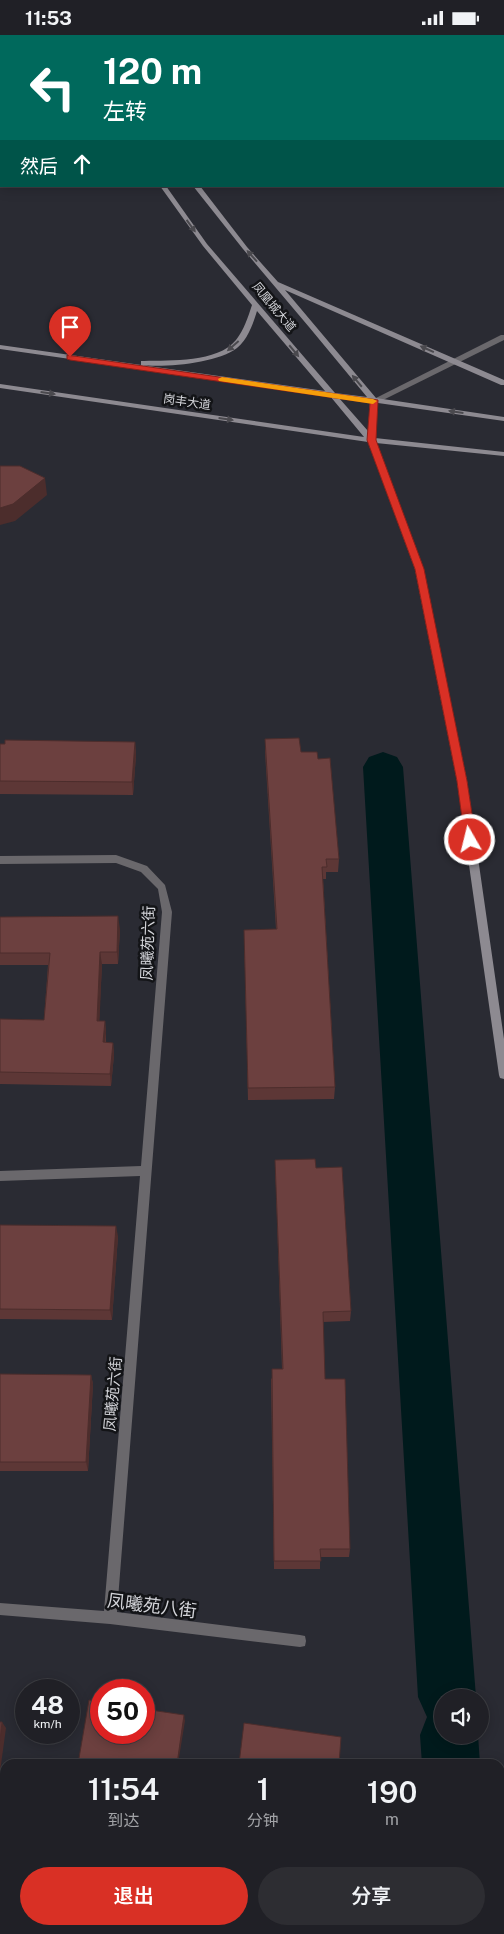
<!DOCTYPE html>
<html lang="zh">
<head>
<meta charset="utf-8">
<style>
	:root { --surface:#202026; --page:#2d2d32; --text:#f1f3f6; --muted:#a2a3a7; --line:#3d3e43; --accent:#d93025 }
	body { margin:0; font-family:"Public Sans","Noto Sans SC",sans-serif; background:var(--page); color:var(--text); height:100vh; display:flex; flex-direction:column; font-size:19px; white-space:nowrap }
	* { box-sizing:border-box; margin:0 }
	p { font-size:16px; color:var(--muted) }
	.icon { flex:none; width:28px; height:28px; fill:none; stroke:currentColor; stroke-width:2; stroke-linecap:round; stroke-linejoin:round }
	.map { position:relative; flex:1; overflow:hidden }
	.side { position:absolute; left:0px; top:1724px; width:505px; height:176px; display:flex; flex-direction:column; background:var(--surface); border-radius:15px 15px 0 0; box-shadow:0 2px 12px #0003,0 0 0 1px var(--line) }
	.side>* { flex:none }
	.banner { position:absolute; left:0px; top:0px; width:505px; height:152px; box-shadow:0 2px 12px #0003,0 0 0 1px var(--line); background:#00695c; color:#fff; overflow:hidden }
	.controls { position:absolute; left:434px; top:1654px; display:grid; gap:10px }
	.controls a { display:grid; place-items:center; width:55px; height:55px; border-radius:50%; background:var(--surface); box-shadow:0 2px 12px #0003,0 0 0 1px var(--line); font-size:25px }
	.speed { position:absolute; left:15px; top:1644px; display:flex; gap:10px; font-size:25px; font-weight:700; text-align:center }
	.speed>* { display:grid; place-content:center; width:65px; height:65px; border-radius:50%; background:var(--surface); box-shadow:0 2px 12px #0003,0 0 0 1px var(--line); line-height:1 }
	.speed small { font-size:12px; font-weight:400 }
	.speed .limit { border:8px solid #d22; background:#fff; color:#111 }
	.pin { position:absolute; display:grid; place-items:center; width:42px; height:42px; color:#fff; margin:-51px -21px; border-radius:50% 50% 50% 0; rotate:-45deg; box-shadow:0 0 5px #0007 }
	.pin .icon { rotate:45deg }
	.me { position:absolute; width:55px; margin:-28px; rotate:352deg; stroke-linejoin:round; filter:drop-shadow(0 0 4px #0008) }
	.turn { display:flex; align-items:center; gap:18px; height:105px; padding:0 20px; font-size:22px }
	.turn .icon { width:65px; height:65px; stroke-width:2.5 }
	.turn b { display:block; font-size:35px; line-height:42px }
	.then { display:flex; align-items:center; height:48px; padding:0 20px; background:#0003; gap:10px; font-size:19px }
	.eta { display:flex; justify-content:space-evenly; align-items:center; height:85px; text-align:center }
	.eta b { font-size:30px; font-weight:600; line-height:35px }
	.cta { display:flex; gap:10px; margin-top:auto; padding:10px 20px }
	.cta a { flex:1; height:58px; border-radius:30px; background:var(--accent); color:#fff; font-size:20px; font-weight:600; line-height:58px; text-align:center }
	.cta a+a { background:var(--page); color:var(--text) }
	.status { display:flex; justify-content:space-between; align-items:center; height:35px; padding:0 25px; background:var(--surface); direction:ltr }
	.status svg { height:14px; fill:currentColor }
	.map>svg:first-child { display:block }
</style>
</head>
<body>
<div class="status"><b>11:53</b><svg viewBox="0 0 49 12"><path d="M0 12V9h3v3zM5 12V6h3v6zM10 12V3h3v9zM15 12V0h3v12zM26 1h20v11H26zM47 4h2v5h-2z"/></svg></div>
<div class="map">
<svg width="504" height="1899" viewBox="0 0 504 1899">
	<rect width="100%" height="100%" fill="#2a2b33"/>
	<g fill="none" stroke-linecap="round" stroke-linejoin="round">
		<path fill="#001a1c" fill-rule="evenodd" d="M383,717L397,722L403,732L476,1662H442V1700H478L480,1729H422L420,1700L427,1682L418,1662L363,732L369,722Z
			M431,1895H493L494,1899H432Z"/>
		<path fill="#6a686c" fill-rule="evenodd" d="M0,21H1V25H0Z
			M116,820L147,831L165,850L172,877L117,1577L300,1600L305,1601L306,1606L305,1611L300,1612L110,1589L0,1580V1568L104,1576L140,1141L0,1146V1136L141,1131L162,877L158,854L141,837L116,828L0,829V821Z"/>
		<path fill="#6a686c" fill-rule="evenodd" d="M501,300H504V305L377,368H371L370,366Z"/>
		<path fill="#8d8a91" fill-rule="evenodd" d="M80,0H86V1H80Z
			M110,0H116V1H110Z
			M160,151H166L207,209L335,358L367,362L309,292L243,214L193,151H200L247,212L278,247L504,345V350H501L285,255L376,363L504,382V386L378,368L375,403L504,417V421L376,408L423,534L467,746L504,1004V1044L500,1043L499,1040L457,746L415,534L368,407L0,353V349L364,402L330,361L0,314V310L325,356L257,276C253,289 248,304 237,313C218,328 165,333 141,330V326H144C171,325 217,328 236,305C244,295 248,282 252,270L203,211ZM339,363L370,367L368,396Z"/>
	</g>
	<path fill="#5d3736" d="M265,704L318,724L339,824L338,837H326V844H323L335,1052L334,1064L248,1065L244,895L276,894L265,717Z
		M135,707L136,720L133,760L0,759V709Z
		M0,882L120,894L118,929H102L99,986H105L106,998V1007L113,1008L114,1020L111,1051L0,1049V984L44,985L48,930H0Z
		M275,1125L316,1133L351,1276L350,1286L323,1287L325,1344L350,1514L349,1522H320V1534H274L271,1344L282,1334Z
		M0,1190L118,1201L112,1285L0,1284Z
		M0,1339L91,1340L93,1349L88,1436H0Z"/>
	<path fill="#4c2d2c" d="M45,443L47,460L15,486L0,490V473Z
		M135,707L136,720L133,760L132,747Z
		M118,881L120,894L118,929L117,917Z
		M100,917L102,929L99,998L97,986Z
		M105,986L106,998L104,1019L103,1007Z
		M113,1008L114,1020L111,1051L110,1039Z
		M116,1191L118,1201L112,1285L110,1275Z
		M91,1340L93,1349L88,1436L86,1427Z
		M184,1680L185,1686L178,1729H177Z
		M2,1687L6,1693L0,1737V1706Z
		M5,1880V1895H7L6,1899H3Z"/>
	<path fill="#6c403f" stroke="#4c2d2c" d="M0,431H20L45,443L13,469L0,473Z
		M299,703L301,717H317L318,724L330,723L339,824H326L327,832H322L335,1052L248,1053L244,895L277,894L265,704Z
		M5,705L135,707L132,747L0,746V709H5Z
		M118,881L117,917H100L97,986H105L103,1007L113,1008L110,1039L0,1037V984L44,985L50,918H0V882Z
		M315,1124L316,1133L342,1132L351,1276L323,1277L325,1344H345L350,1514H320L321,1526H274L272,1334H283L275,1125Z
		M0,1190L116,1191L110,1275L0,1274Z
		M0,1339L91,1340L86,1427H0Z
		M89,1665L101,1667V1698H144V1674L184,1680L177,1729H78Z
		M0,1687H2L0,1706Z
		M244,1688L341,1702L339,1729H239Z
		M0,1876L5,1877L3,1899H0Z
		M109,1895H146L151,1899H107Z"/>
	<defs><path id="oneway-solid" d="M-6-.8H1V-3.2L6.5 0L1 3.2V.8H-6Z" transform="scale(1.25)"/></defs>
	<g fill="#4a494e">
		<use href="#oneway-solid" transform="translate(191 191) rotate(54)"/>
		<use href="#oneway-solid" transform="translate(252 221) rotate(-132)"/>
		<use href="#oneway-solid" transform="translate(233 311) rotate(139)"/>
		<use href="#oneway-solid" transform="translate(427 314) rotate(-156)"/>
		<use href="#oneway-solid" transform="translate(294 316) rotate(50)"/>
		<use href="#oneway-solid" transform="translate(357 346) rotate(-130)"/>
		<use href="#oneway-solid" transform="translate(48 358) rotate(8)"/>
		<use href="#oneway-solid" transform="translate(456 377) rotate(-172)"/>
		<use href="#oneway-solid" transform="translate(226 384) rotate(8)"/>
	</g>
	<path fill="#d93025" stroke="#8d1f18" d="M67,320L378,365L376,405L424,534L467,746L476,805L474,808H467L465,805L457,746L415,534L367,405L370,368L70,325L67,324Z"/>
	<path fill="#f59e0b" d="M222,342L373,364L377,366L373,369L219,346L218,344Z"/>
	<g text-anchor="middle" stroke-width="5" stroke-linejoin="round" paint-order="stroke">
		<g font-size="12" fill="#d2d3d8" stroke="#131417">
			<text transform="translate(274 272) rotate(50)" y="4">凤凰城大道</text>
			<text transform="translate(187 367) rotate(8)" y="4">岗丰大道</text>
		</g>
		<g font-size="15" fill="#d2d3d8" stroke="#131417">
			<text transform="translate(148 908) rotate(-88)" y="5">凤曦苑六街</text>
			<text transform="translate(113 1359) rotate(-85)" y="5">凤曦苑六街</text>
		</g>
		<g font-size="18" fill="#d2d3d8" stroke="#131417">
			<text transform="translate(152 1571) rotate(7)" y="6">凤曦苑八街</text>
		</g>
	</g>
</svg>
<div class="controls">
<a><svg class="icon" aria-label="sound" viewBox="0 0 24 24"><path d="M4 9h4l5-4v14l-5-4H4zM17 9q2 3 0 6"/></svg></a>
</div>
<div class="speed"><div>48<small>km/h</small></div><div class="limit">50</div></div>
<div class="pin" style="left:70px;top:322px;background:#d93025"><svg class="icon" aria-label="arrive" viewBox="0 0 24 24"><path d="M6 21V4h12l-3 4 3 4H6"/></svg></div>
<svg class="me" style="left:470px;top:805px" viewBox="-20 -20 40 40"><circle r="17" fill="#d93025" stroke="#fff" stroke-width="3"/><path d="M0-11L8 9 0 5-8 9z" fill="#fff"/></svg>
<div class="banner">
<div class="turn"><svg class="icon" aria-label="left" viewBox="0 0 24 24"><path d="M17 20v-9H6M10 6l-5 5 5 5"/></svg><div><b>120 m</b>左转</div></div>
<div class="then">然后<svg class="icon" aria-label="ahead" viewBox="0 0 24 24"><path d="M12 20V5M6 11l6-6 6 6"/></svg></div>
</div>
<section class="side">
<div class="eta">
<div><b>11:54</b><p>到达</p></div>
<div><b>1</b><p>分钟</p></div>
<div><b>190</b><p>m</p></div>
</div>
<div class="cta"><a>退出</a><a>分享</a></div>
</section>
</div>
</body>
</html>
